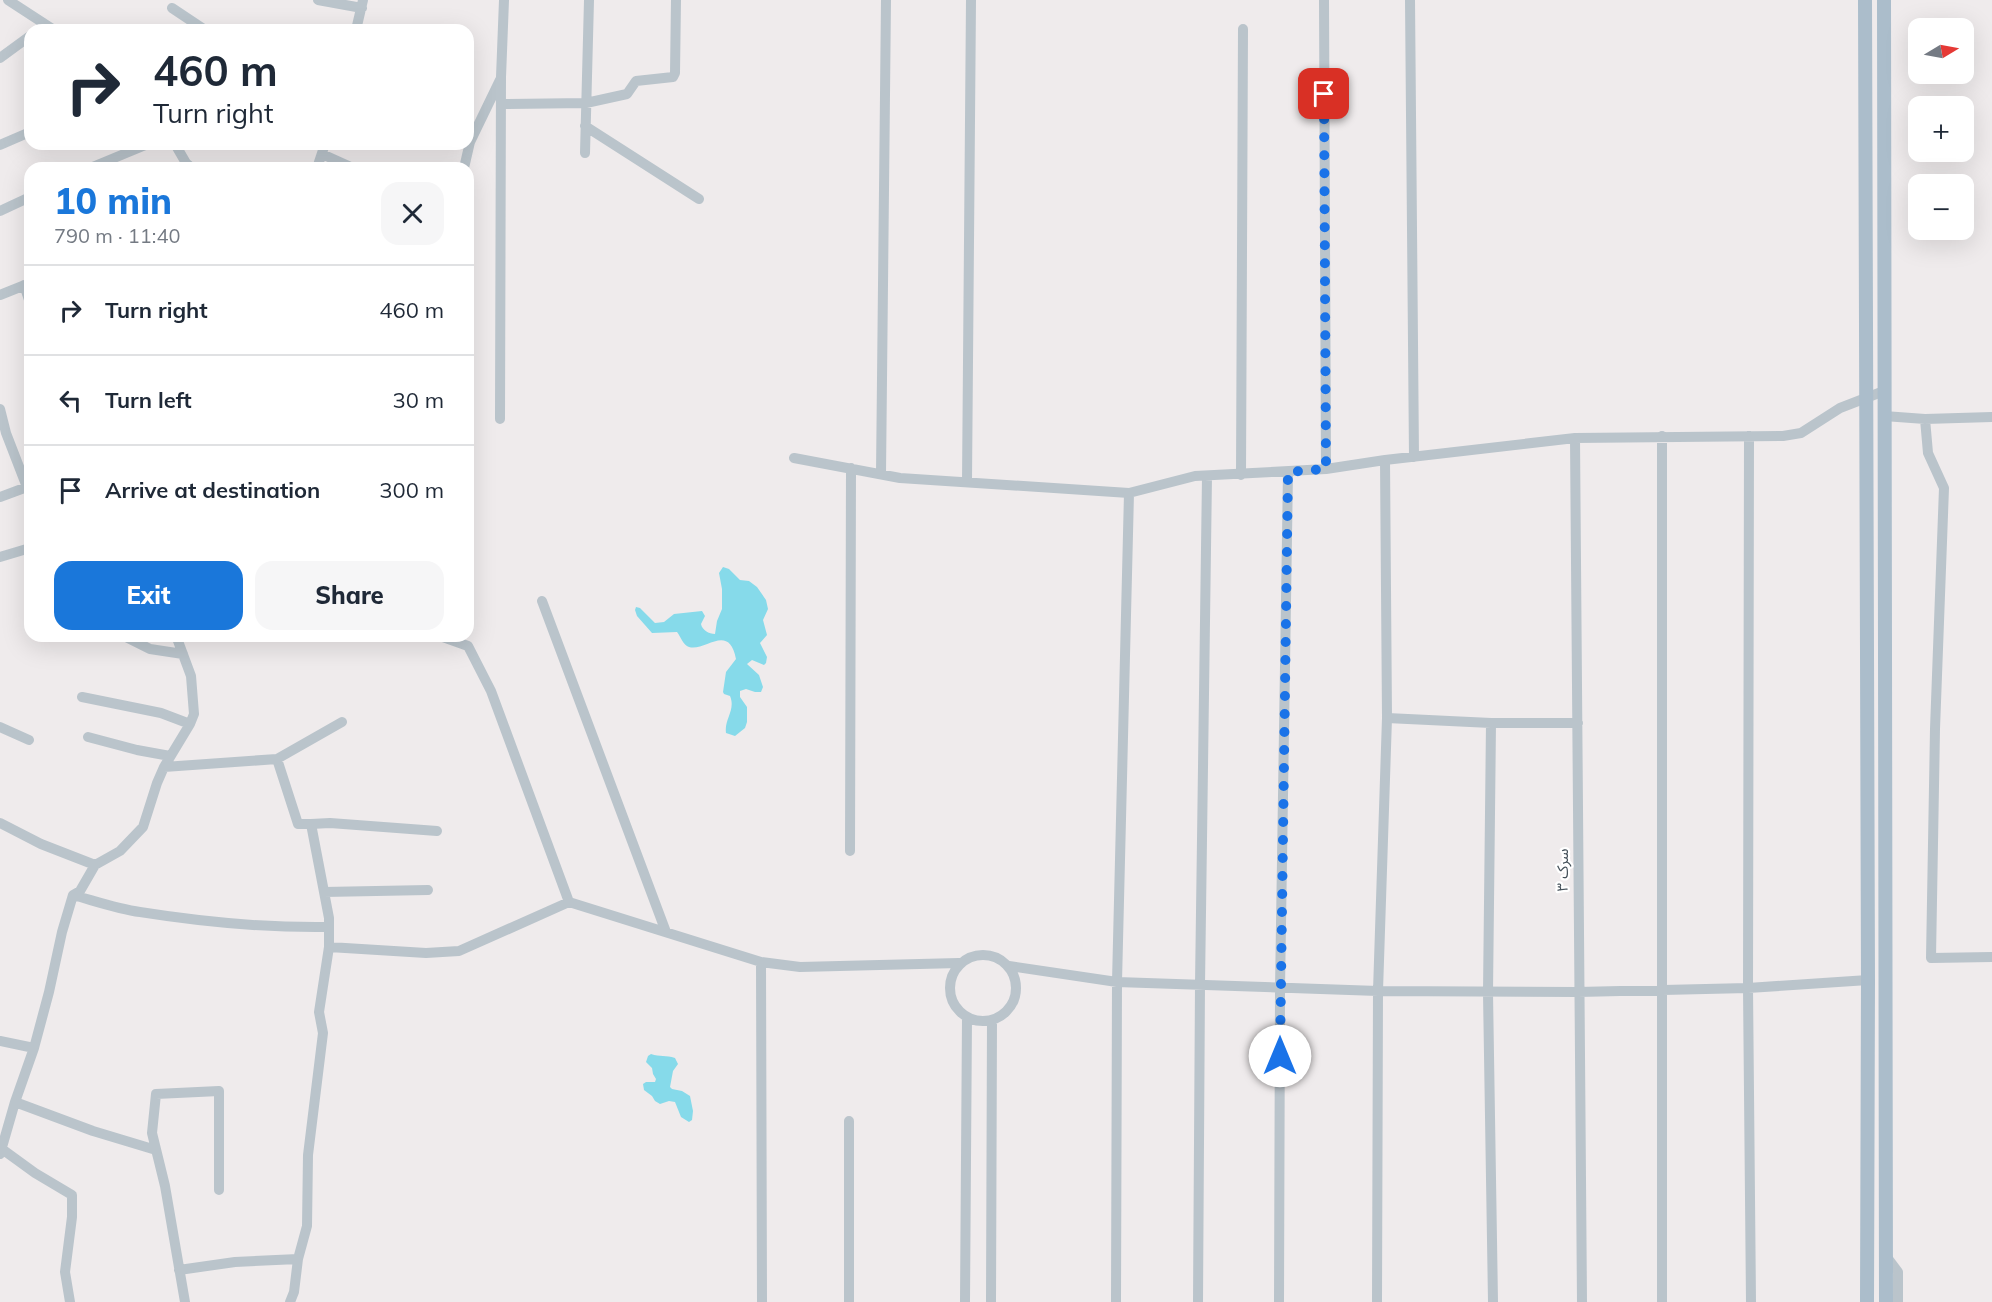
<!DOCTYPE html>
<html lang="en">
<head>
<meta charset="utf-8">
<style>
	:root { --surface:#fff; --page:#f6f6f7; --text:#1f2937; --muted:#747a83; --line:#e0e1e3; --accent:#1a77da }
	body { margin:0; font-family:Mulish,"Noto Sans Arabic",sans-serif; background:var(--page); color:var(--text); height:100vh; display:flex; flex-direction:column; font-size:22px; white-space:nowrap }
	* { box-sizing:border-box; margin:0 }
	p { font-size:20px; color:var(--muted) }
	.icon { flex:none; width:33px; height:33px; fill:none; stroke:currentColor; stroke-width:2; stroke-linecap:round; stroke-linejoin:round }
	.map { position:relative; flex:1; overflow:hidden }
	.details { position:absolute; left:24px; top:162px; width:450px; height:480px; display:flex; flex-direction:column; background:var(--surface); border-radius:18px; box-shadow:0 6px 24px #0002 }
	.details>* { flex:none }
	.top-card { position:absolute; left:24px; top:24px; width:450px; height:126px; border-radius:18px; box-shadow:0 6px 24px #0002; background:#fff; color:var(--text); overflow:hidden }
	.needle { width:39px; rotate:80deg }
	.buttons { position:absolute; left:1908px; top:18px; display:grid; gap:12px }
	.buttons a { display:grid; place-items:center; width:66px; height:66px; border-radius:12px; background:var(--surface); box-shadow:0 6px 24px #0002; font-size:30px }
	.pin { position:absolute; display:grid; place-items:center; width:51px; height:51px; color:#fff; margin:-26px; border-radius:12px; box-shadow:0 3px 9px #0006 }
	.me { position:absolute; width:66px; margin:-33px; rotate:0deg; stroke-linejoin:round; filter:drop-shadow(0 0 4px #0008) }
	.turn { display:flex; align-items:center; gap:21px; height:126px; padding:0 30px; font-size:27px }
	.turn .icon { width:78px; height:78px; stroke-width:2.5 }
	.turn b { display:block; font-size:42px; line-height:51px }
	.round { display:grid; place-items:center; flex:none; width:63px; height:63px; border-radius:18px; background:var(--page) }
	.overview { display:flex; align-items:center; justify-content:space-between; height:102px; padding:0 30px }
	h1 { font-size:36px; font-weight:800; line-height:45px; color:var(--accent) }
	.primary-button { display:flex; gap:12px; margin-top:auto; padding:12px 30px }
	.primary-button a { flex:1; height:69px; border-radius:18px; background:var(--accent); color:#fff; font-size:24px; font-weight:800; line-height:69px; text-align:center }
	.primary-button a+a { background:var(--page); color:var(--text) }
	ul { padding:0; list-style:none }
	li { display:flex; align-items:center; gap:18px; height:90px; padding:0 30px; border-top:2px solid var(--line) }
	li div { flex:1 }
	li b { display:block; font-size:22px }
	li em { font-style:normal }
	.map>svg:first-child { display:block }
</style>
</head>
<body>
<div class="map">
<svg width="1992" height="1302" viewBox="0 0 1992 1302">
	<rect width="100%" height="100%" fill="#efebec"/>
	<path fill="#86daea" d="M723,567L729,569L740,580L749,581L757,587L766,600L768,609L763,620L767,635L760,643L767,657L766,663L764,665L752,660L747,664L759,675L763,687L761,692H755L746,689L740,691V697L747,707V722L745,728L735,736L726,733C724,719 736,710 730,696L724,694L723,692L726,672L736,659C729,622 705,652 689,647C683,645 681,637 677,632L652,633L637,616L635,610L636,607L640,608L655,623L664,622L674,614L702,611L705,616L701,624C702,630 709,634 715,634L717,621L722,609V589L719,573Z
		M651,1054C660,1057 666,1055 675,1058L678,1064L673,1071L670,1087L672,1089L682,1091L690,1096L693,1111L692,1120L689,1122L681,1117L675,1102L669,1101L660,1104L655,1101L652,1096L644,1090L643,1084L646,1082H655L656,1079L653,1074L652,1068L646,1062L648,1056Z"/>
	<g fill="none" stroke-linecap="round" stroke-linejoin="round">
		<path stroke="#bac4cb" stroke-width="10" d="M8,0L54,30
			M318,0L362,8
			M1324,0L1326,469
			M1410,0L1414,457
			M172,8L205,30
			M356,30L363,0
			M0,58L30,36
			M501,104L586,103L627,94L636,81L673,77L675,73L676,0
			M585,126L699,199
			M175,144L186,163L192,168
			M0,145L30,132
			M585,153L589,0
			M322,154L353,168
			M90,168L148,144
			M317,168L325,144
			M464,168L470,142L500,80
			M0,211L30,197
			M24,285L30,303
			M0,295L30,283
			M0,409L6,433L30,495
			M1884,416L1925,419L1992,417
			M500,419L501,77L504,0
			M1925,419L1928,453L1944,488L1935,729L1931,958L1992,957
			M1662,436V1302
			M1749,436L1748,988L1751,1302
			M1575,438L1582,1302
			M794,458L900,478L1129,493L1195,476L1326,469L1385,460L1575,438L1783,436L1801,433L1840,408L1884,391
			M881,474L886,0
			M1241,475L1243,29
			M967,482L971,0
			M0,497L27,487
			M0,557L30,548
			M542,601L666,932
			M124,636L150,649L183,654
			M440,636L468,646L491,691L569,902
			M82,697L161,713L190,724
			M1387,718L1491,723H1578
			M1491,723L1488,993L1493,1302
			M0,727L29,740
			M88,737L137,750L170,756
			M277,759L298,824H311L329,918V947L426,953L459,951L569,902L761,962L800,967L959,963
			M164,767L277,759L342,722
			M0,823L41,844L95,865
			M311,824L330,823L437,831
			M850,851L851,468
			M324,892L428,890
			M73,895C95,901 118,909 140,912C203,922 266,928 329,927
			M950 988a33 33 0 1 1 66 0a33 33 0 1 1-66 0Z
			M761,962L762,1302
			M1009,966L1117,982L1378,991L1578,992L1748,988L1868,980
			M0,1041L34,1048
			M15,1102L93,1131L156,1150
			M849,1121V1302
			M2,1149L35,1173L72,1195V1217L65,1272L70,1302
			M0,1154L15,1102L34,1048L49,992L62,932L73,895L80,891L95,865L120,851L143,827L157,783L164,767L190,724L194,714L191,676L178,641V636
			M1886,1256L1898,1272V1302
			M179,1270L235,1262L298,1259
			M185,1302L165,1186L152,1133L156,1094L219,1091V1190
			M290,1302L294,1292L298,1259L307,1226L308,1155L323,1033L319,1012L329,947
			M965,1302L967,1017
			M991,1302L992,1020
			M1116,1302L1117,982L1129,493
			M1198,1302L1200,985L1207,476
			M1279,1302L1280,989L1288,472
			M1377,1302L1378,991L1387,718L1385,460"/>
		<path stroke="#abbdcb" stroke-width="14" d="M1865,0L1868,980L1867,1302
			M1884,0L1886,1302"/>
	</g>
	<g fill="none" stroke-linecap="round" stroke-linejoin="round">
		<path stroke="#1a73e8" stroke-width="10" stroke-dasharray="0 18" d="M1280,1056L1288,472L1326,469L1324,94"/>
	</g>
	<g text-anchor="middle" stroke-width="4.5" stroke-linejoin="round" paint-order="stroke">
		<g font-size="15" fill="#445059" stroke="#fff">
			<text transform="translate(1563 870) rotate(-90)" y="5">سرک ۳</text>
		</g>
	</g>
</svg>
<div class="buttons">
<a><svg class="needle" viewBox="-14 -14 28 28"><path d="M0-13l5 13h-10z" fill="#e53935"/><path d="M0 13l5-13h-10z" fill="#747a83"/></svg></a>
<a>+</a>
<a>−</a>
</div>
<div class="pin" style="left:1324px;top:94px;background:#d93025"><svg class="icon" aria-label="arrive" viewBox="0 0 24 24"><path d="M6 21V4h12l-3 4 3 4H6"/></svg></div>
<svg class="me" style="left:1280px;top:1056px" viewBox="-20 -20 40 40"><circle r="19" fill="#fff"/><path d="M0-13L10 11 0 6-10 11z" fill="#1a73e8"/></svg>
<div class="top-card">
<div class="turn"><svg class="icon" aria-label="right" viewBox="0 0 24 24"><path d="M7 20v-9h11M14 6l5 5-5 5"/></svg><div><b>460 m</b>Turn right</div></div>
</div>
<section class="details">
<div class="overview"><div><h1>10 min</h1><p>790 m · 11:40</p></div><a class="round"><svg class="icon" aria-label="close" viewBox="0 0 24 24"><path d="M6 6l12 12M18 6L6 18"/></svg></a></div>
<ul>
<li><svg class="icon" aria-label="right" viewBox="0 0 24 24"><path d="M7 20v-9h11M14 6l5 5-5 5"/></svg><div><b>Turn right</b></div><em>460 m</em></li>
<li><svg class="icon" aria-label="left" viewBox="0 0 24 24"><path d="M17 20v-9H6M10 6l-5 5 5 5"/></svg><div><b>Turn left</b></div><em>30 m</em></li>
<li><svg class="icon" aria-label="arrive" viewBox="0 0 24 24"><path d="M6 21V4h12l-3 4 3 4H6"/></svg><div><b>Arrive at destination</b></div><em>300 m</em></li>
</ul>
<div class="primary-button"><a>Exit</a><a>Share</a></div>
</section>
</div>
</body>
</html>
